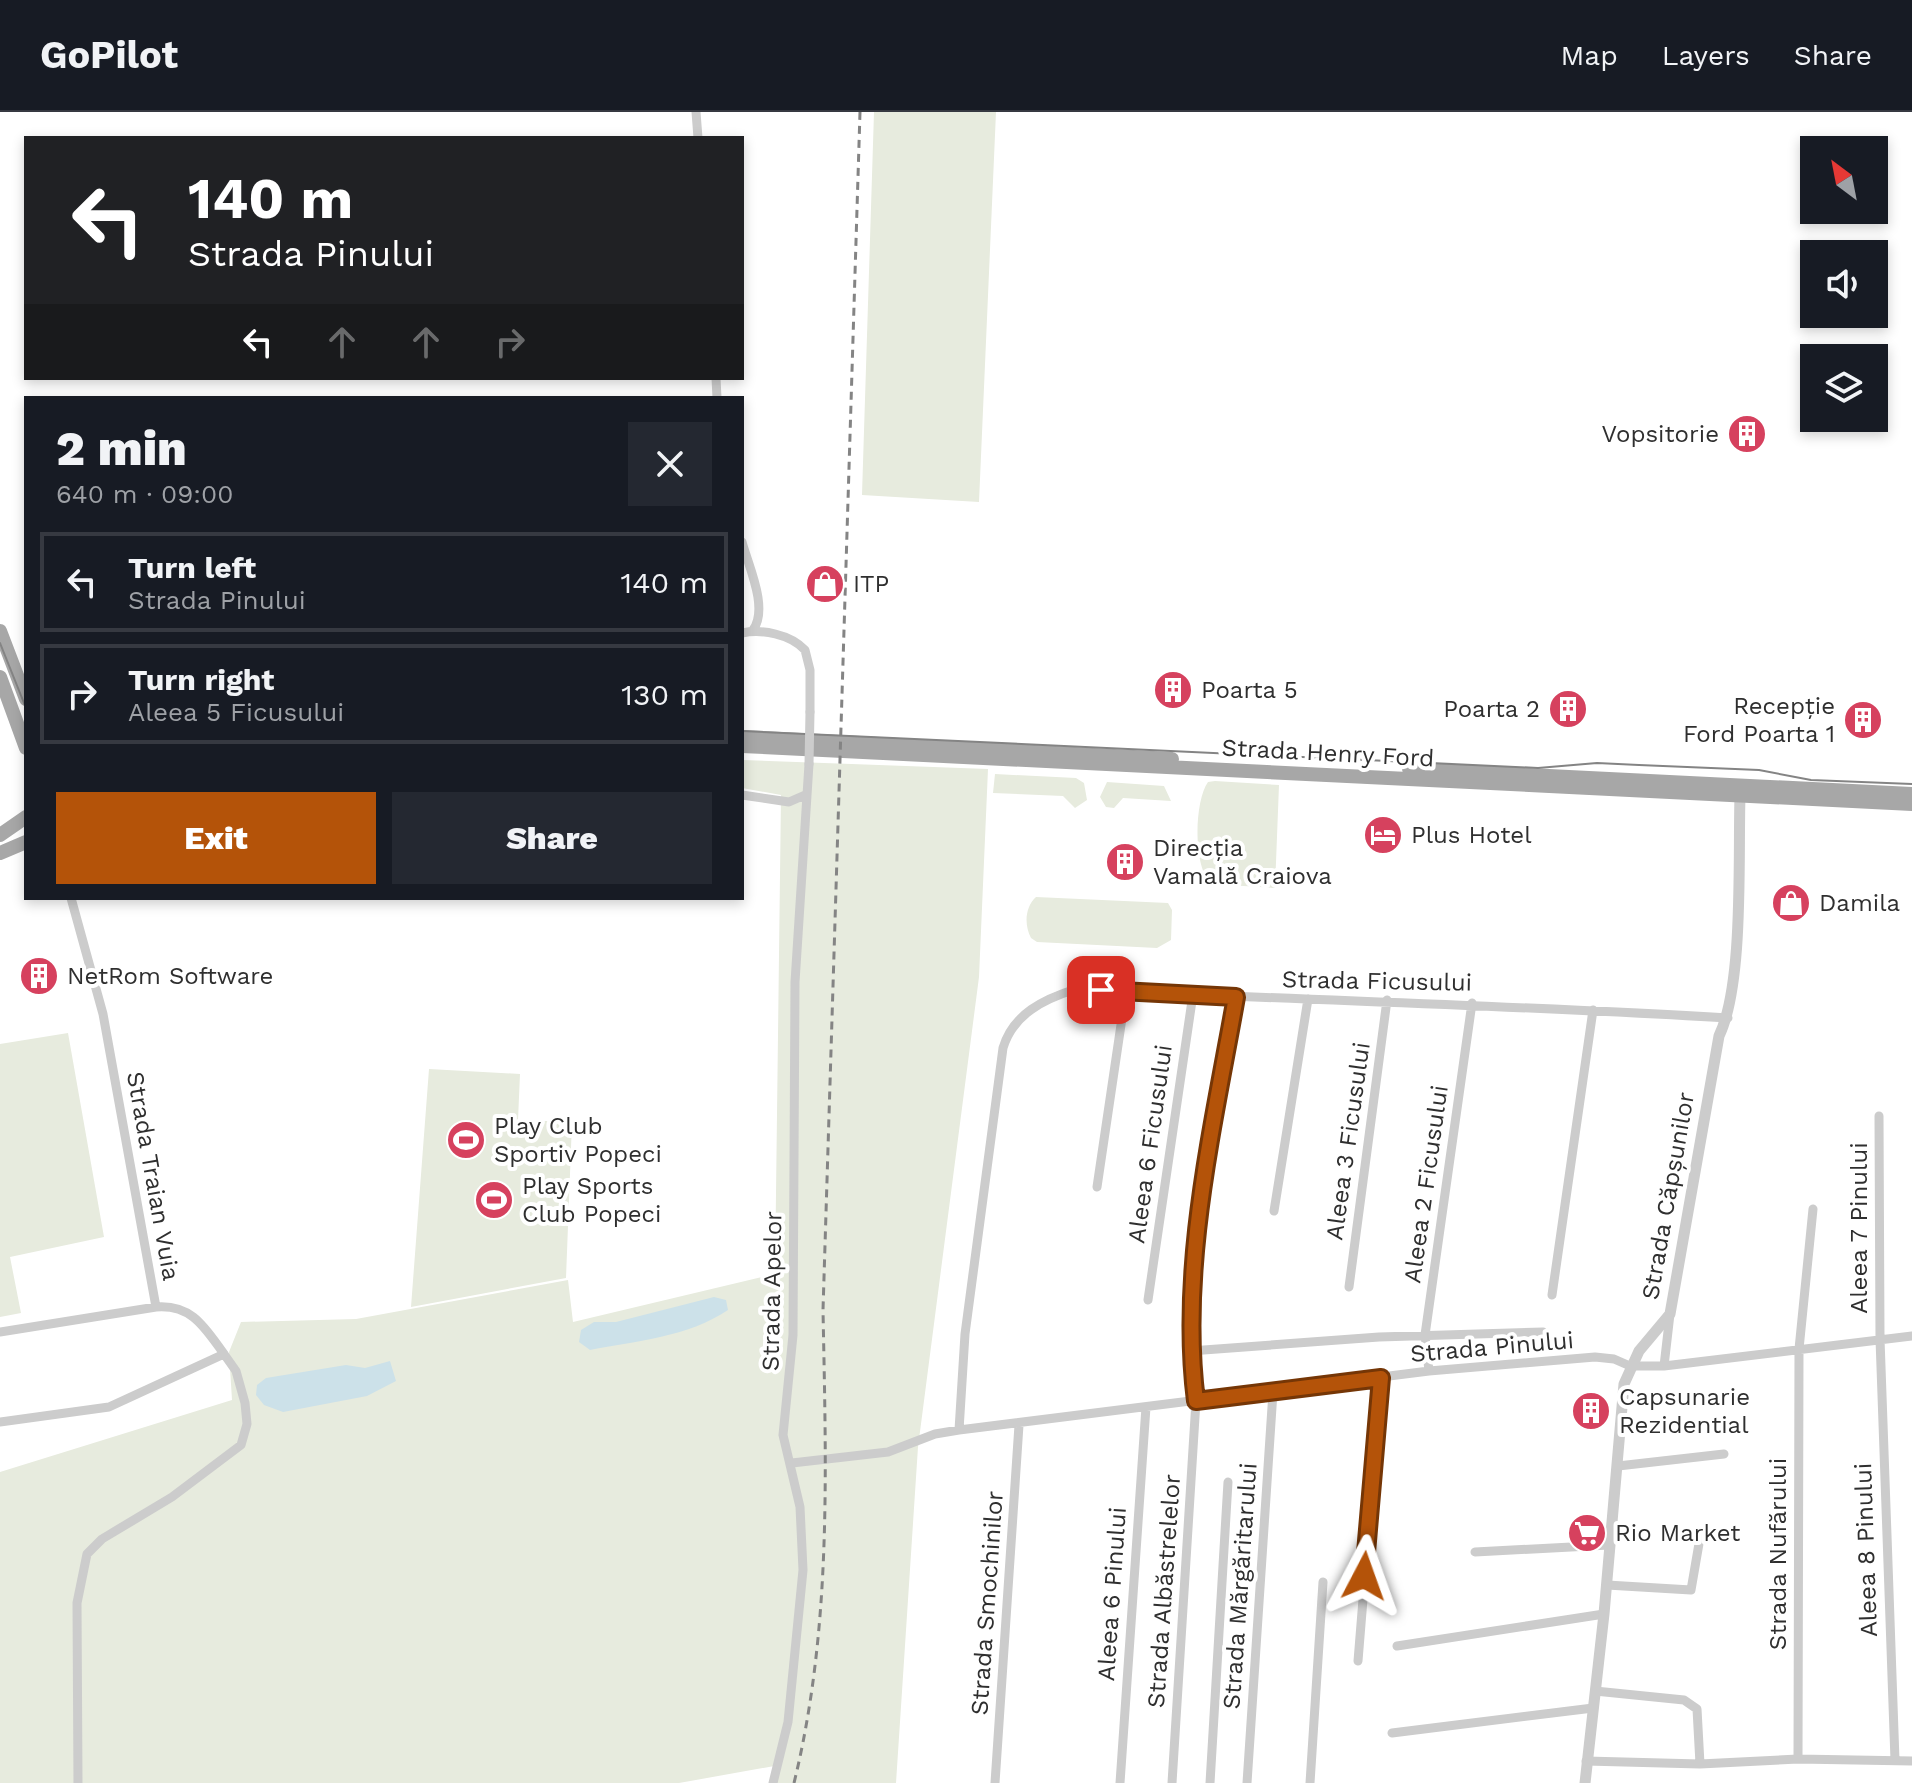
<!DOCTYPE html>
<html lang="en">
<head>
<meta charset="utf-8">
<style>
	:root { --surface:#171b24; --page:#242831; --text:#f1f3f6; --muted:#9ea1a6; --line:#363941; --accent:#b45309 }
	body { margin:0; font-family:"Work Sans",sans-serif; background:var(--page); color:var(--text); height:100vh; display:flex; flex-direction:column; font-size:30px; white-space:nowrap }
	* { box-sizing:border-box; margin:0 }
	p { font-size:26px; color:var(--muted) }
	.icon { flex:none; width:44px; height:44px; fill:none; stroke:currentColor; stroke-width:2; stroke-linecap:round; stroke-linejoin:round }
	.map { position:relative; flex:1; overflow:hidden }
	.details { position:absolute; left:24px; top:284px; width:720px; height:504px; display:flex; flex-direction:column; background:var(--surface); border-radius:0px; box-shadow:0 4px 12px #0003 }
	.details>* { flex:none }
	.top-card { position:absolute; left:24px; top:24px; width:720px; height:244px; border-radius:0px; box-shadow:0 4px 12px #0003; background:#202124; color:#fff; overflow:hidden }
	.needle { width:52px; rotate:328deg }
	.fabs { position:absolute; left:1800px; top:24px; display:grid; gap:16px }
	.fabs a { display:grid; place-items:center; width:88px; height:88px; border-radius:0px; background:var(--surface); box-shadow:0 4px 12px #0003; font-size:40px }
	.pin { position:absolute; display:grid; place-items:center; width:68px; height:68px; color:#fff; margin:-34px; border-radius:16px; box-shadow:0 4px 12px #0006 }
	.me { position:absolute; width:88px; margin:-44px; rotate:4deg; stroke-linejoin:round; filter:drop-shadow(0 0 6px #0008) }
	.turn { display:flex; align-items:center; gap:28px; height:168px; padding:0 32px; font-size:36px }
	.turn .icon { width:104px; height:104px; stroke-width:2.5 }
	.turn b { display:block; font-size:56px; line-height:68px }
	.lanes { display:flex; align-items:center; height:76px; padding:0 32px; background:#0003; justify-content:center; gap:40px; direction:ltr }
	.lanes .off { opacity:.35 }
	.round { display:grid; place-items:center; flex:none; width:84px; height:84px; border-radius:0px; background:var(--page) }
	.summary { display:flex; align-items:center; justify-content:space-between; height:136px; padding:0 32px }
	h1 { font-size:48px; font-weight:800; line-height:60px }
	.button { display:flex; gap:16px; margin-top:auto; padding:16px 32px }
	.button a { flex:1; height:92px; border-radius:0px; background:var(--accent); color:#fff; font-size:32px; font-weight:800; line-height:92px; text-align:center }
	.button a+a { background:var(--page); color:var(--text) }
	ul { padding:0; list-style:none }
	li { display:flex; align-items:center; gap:24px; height:100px; margin:0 16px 12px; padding:0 16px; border:4px solid var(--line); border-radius:0px }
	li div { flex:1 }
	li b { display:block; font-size:30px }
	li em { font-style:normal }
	header { display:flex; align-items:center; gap:48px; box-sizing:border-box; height:112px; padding:0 40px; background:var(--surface); border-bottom:2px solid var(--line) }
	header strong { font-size:38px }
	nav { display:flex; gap:44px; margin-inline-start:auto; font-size:28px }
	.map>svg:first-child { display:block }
</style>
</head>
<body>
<header>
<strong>GoPilot</strong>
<nav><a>Map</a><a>Layers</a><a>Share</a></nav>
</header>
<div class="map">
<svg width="1912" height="1671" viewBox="0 0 1912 1671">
	<rect width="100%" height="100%" fill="#fff"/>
	<path fill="#e7ebde" d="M874,0H996L979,390L862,383Z
		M742,648L988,657L979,865L918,1335L896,1671H776L780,1653L679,1671H0V1360L232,1288L229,1240L241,1210L356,1207L568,1168L573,1210L775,1162L781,683L742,676Z
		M995,662L1076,666L1084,671L1087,688L1075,696L1063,684L993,681Z
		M1215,669L1279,673L1275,776L1211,772C1193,755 1194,690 1208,670Z
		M1107,670L1164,674L1171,689L1123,686L1114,696L1106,695L1100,685Z
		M1036,785L1168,791L1172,798L1171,828L1157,836L1037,830L1031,826C1024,813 1025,795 1036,785Z
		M68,921L104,1125L10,1145L21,1201L0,1205V932Z
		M429,957L520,962L518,1008L572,1010L566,1166L411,1195Z"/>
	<path fill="#cce1e9" d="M714,1185L726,1188L728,1198C688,1225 636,1229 590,1238L579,1230L581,1218L594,1210H616Z
		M390,1249L396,1269L367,1284L283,1300L264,1293L256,1283L257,1273L266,1266L346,1253L365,1256Z"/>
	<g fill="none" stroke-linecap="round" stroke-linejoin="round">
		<path stroke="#ccc" stroke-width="9" d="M696,0L698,26
			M716,266L717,286
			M742,430C748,453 769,496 753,518
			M742,521C762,517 790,522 805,538L810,558V600
			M742,683L789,690L805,683
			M1879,1004L1880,1227L1895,1648
			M1097,1075L1126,879
			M1274,1099L1308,887
			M1349,1175L1387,888
			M1552,1183L1593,898
			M1148,1188L1193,882
			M0,1220L156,1195L103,902L71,786
			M1190,1239L1379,1225L1543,1220
			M1664,1254L1670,1202
			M1429,1259L1425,1223L1472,891
			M0,1310L109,1295L224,1242C205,1216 192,1192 156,1195
			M959,1318L965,1222L1003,936C1013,902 1044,887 1076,877C1293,888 1510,893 1728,906
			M792,1351L888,1340L935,1322L959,1318L1429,1259L1595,1245L1614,1247L1630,1254H1664L1912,1224
			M1618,1354L1724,1342
			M1475,1440L1609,1433
			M1607,1473L1691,1478L1701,1420
			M1397,1534L1604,1502
			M1358,1549L1381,1266
			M1595,1579L1684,1588L1697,1597L1700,1652
			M1392,1621L1593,1596
			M1798,1647L1799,1237L1813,1097
			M1586,1649L1700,1652L1798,1647L1912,1649
			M78,1671L77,1491L87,1442L102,1427L172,1385L241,1333L247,1312L245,1291L236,1259L224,1242
			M773,1671L788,1610L803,1458L800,1395L783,1323L793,1223L795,870L809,652
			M995,1671L1019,1313
			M1120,1671L1146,1295
			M1172,1671L1196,1289L1189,1208L1212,1018L1236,885
			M1210,1671L1228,1370
			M1247,1671L1273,1280
			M1310,1671L1323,1470"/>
		<path stroke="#ccc" stroke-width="11" d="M1585,1671L1604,1502L1624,1272L1639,1239L1670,1202L1719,924C1744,872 1738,746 1740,684"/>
		<path stroke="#a7a7a7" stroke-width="14" d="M0,519L26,587
			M0,565L26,636
			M742,625L1172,647
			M742,634L1912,692
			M1409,657L1912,682
			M0,723L26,705
			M0,741L26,730"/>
		<path stroke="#848484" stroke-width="2" d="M0,531L26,596
			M742,619L1538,656L1597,651L1639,653L1759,658L1811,668L1912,672"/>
		<path stroke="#848484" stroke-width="3" stroke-dasharray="8 6" stroke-linecap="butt" d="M794,1671C832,1516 826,1356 823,1198L860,0"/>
		<path stroke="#ccc" stroke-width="9" d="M809,652L810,600"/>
	</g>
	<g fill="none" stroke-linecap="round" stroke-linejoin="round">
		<defs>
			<path id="route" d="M1101,878L1236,885C1213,1015 1179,1157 1196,1289L1381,1266L1364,1464"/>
		</defs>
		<use href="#route" stroke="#753606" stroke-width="20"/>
		<use href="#route" stroke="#b45309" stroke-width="14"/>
	</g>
	<defs>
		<symbol id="building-disc" viewBox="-11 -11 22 22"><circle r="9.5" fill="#d6415e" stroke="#fff"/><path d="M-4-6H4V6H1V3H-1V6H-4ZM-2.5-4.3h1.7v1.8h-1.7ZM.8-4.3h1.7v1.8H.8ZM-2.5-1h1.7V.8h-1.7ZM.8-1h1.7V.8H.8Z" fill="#fff"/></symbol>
		<symbol id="shop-disc" viewBox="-11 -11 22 22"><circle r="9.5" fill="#d6415e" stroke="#fff"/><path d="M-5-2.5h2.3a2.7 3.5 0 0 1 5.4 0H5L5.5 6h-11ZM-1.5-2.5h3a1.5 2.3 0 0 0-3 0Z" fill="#fff"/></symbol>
		<symbol id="hotel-disc" viewBox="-11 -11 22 22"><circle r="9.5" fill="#d6415e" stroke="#fff"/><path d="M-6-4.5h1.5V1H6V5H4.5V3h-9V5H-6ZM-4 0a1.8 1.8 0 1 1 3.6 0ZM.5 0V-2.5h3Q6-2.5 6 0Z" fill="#fff"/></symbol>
		<symbol id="stadium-disc" viewBox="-11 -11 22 22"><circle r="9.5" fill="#d6415e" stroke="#fff"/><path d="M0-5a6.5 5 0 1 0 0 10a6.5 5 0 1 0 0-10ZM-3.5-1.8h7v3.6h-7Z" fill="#fff"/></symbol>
		<symbol id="supermarket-disc" viewBox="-11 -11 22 22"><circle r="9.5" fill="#d6415e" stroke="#fff"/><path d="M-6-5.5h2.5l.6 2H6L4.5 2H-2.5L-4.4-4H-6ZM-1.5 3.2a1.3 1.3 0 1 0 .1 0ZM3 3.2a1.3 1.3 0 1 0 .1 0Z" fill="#fff"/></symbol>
	</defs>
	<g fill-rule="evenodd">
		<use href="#building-disc" x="1725" y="300" width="44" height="44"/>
		<use href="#shop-disc" x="803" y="450" width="44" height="44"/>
		<use href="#building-disc" x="1151" y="556" width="44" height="44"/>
		<use href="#building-disc" x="1546" y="575" width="44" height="44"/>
		<use href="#building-disc" x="1841" y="586" width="44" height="44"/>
		<use href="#hotel-disc" x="1361" y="701" width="44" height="44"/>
		<use href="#building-disc" x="1103" y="728" width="44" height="44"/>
		<use href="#shop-disc" x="1769" y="769" width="44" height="44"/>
		<use href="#building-disc" x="17" y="842" width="44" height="44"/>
		<use href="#stadium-disc" x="444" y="1006" width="44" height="44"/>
		<use href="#stadium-disc" x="472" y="1066" width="44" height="44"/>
		<use href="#building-disc" x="1569" y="1277" width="44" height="44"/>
		<use href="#supermarket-disc" x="1565" y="1399" width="44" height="44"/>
	</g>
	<g text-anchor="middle" stroke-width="8" stroke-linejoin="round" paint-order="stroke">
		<g font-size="24" fill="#2f2f2f" stroke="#fff" text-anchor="start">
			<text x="1719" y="330" text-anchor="end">Vopsitorie</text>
			<text x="853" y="480">ITP</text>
			<text x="1201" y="586">Poarta 5</text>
			<text x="1835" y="602" text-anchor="end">Recepție<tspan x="1835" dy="28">Ford Poarta 1</tspan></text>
			<text x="1540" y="605" text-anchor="end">Poarta 2</text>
			<text x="1411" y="731">Plus Hotel</text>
			<text x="1153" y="744">Direcția<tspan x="1153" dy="28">Vamală Craiova</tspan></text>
			<text x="1819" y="799">Damila</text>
			<text x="67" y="872">NetRom Software</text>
			<text x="494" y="1022">Play Club<tspan x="494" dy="28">Sportiv Popeci</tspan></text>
			<text x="522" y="1082">Play Sports<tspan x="522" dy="28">Club Popeci</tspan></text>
			<text x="1619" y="1293">Capsunarie<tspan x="1619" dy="28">Rezidential</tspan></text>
			<text x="1615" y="1429">Rio Market</text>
		</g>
		<g font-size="24" fill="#2f2f2f" stroke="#fff">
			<text transform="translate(1328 641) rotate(3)" y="8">Strada Henry Ford</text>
			<text transform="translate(1377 869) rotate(1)" y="8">Strada Ficusului</text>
			<text transform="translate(1348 1029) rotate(-82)" y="8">Aleea 3 Ficusului</text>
			<text transform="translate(1150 1032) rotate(-82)" y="8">Aleea 6 Ficusului</text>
			<text transform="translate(153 1064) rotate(80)" y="8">Strada Traian Vuia</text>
			<text transform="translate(1426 1072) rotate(-82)" y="8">Aleea 2 Ficusului</text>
			<text transform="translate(1668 1084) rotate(-80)" y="8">Strada Căpșunilor</text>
			<text transform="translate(1859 1116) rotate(-90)" y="8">Aleea 7 Pinului</text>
			<text transform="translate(772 1179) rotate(-89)" y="8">Strada Apelor</text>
			<text transform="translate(1492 1235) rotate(-5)" y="8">Strada Pinului</text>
			<text transform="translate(1866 1438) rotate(-92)" y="8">Aleea 8 Pinului</text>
			<text transform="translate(1778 1442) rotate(-90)" y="8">Strada Nufărului</text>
			<text transform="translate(1240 1474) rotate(-86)" y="8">Strada Mărgăritarului</text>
			<text transform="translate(1164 1479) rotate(-86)" y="8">Strada Albăstrelelor</text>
			<text transform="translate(1112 1482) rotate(-86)" y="8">Aleea 6 Pinului</text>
			<text transform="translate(987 1491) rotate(-86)" y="8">Strada Smochinilor</text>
		</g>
	</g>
</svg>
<div class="fabs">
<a><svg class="needle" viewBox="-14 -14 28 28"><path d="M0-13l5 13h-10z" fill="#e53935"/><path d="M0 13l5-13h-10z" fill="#9ea1a6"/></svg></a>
<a><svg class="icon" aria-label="sound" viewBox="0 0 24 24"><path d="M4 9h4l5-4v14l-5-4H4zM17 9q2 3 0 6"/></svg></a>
<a><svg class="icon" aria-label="layers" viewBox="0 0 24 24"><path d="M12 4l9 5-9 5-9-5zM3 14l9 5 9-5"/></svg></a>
</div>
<div class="pin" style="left:1101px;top:878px;background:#d93025"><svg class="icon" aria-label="arrive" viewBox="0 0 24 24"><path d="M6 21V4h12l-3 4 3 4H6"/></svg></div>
<svg class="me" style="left:1364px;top:1464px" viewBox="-20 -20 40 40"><path d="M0-17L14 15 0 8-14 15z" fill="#b45309" stroke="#fff" stroke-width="4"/></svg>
<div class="top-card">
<div class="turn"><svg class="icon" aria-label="left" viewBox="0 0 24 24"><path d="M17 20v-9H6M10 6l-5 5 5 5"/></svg><div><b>140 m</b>Strada Pinului</div></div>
<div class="lanes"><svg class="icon" aria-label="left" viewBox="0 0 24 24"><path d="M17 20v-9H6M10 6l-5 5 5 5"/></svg><svg class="icon off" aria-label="ahead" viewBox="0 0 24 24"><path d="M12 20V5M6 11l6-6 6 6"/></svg><svg class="icon off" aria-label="ahead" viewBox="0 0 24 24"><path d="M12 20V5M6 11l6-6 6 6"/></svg><svg class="icon off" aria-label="right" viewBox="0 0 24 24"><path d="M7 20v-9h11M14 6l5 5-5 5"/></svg></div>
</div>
<section class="details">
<div class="summary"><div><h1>2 min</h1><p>640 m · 09:00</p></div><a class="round"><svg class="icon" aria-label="close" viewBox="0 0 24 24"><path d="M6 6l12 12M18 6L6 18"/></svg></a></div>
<ul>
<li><svg class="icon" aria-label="left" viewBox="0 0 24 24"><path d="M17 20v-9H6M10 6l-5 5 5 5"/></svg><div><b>Turn left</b><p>Strada Pinului</p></div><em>140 m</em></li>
<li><svg class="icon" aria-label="right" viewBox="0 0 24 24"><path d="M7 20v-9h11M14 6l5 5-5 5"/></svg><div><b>Turn right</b><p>Aleea 5 Ficusului</p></div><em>130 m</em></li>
</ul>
<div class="button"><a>Exit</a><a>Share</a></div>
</section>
</div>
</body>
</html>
